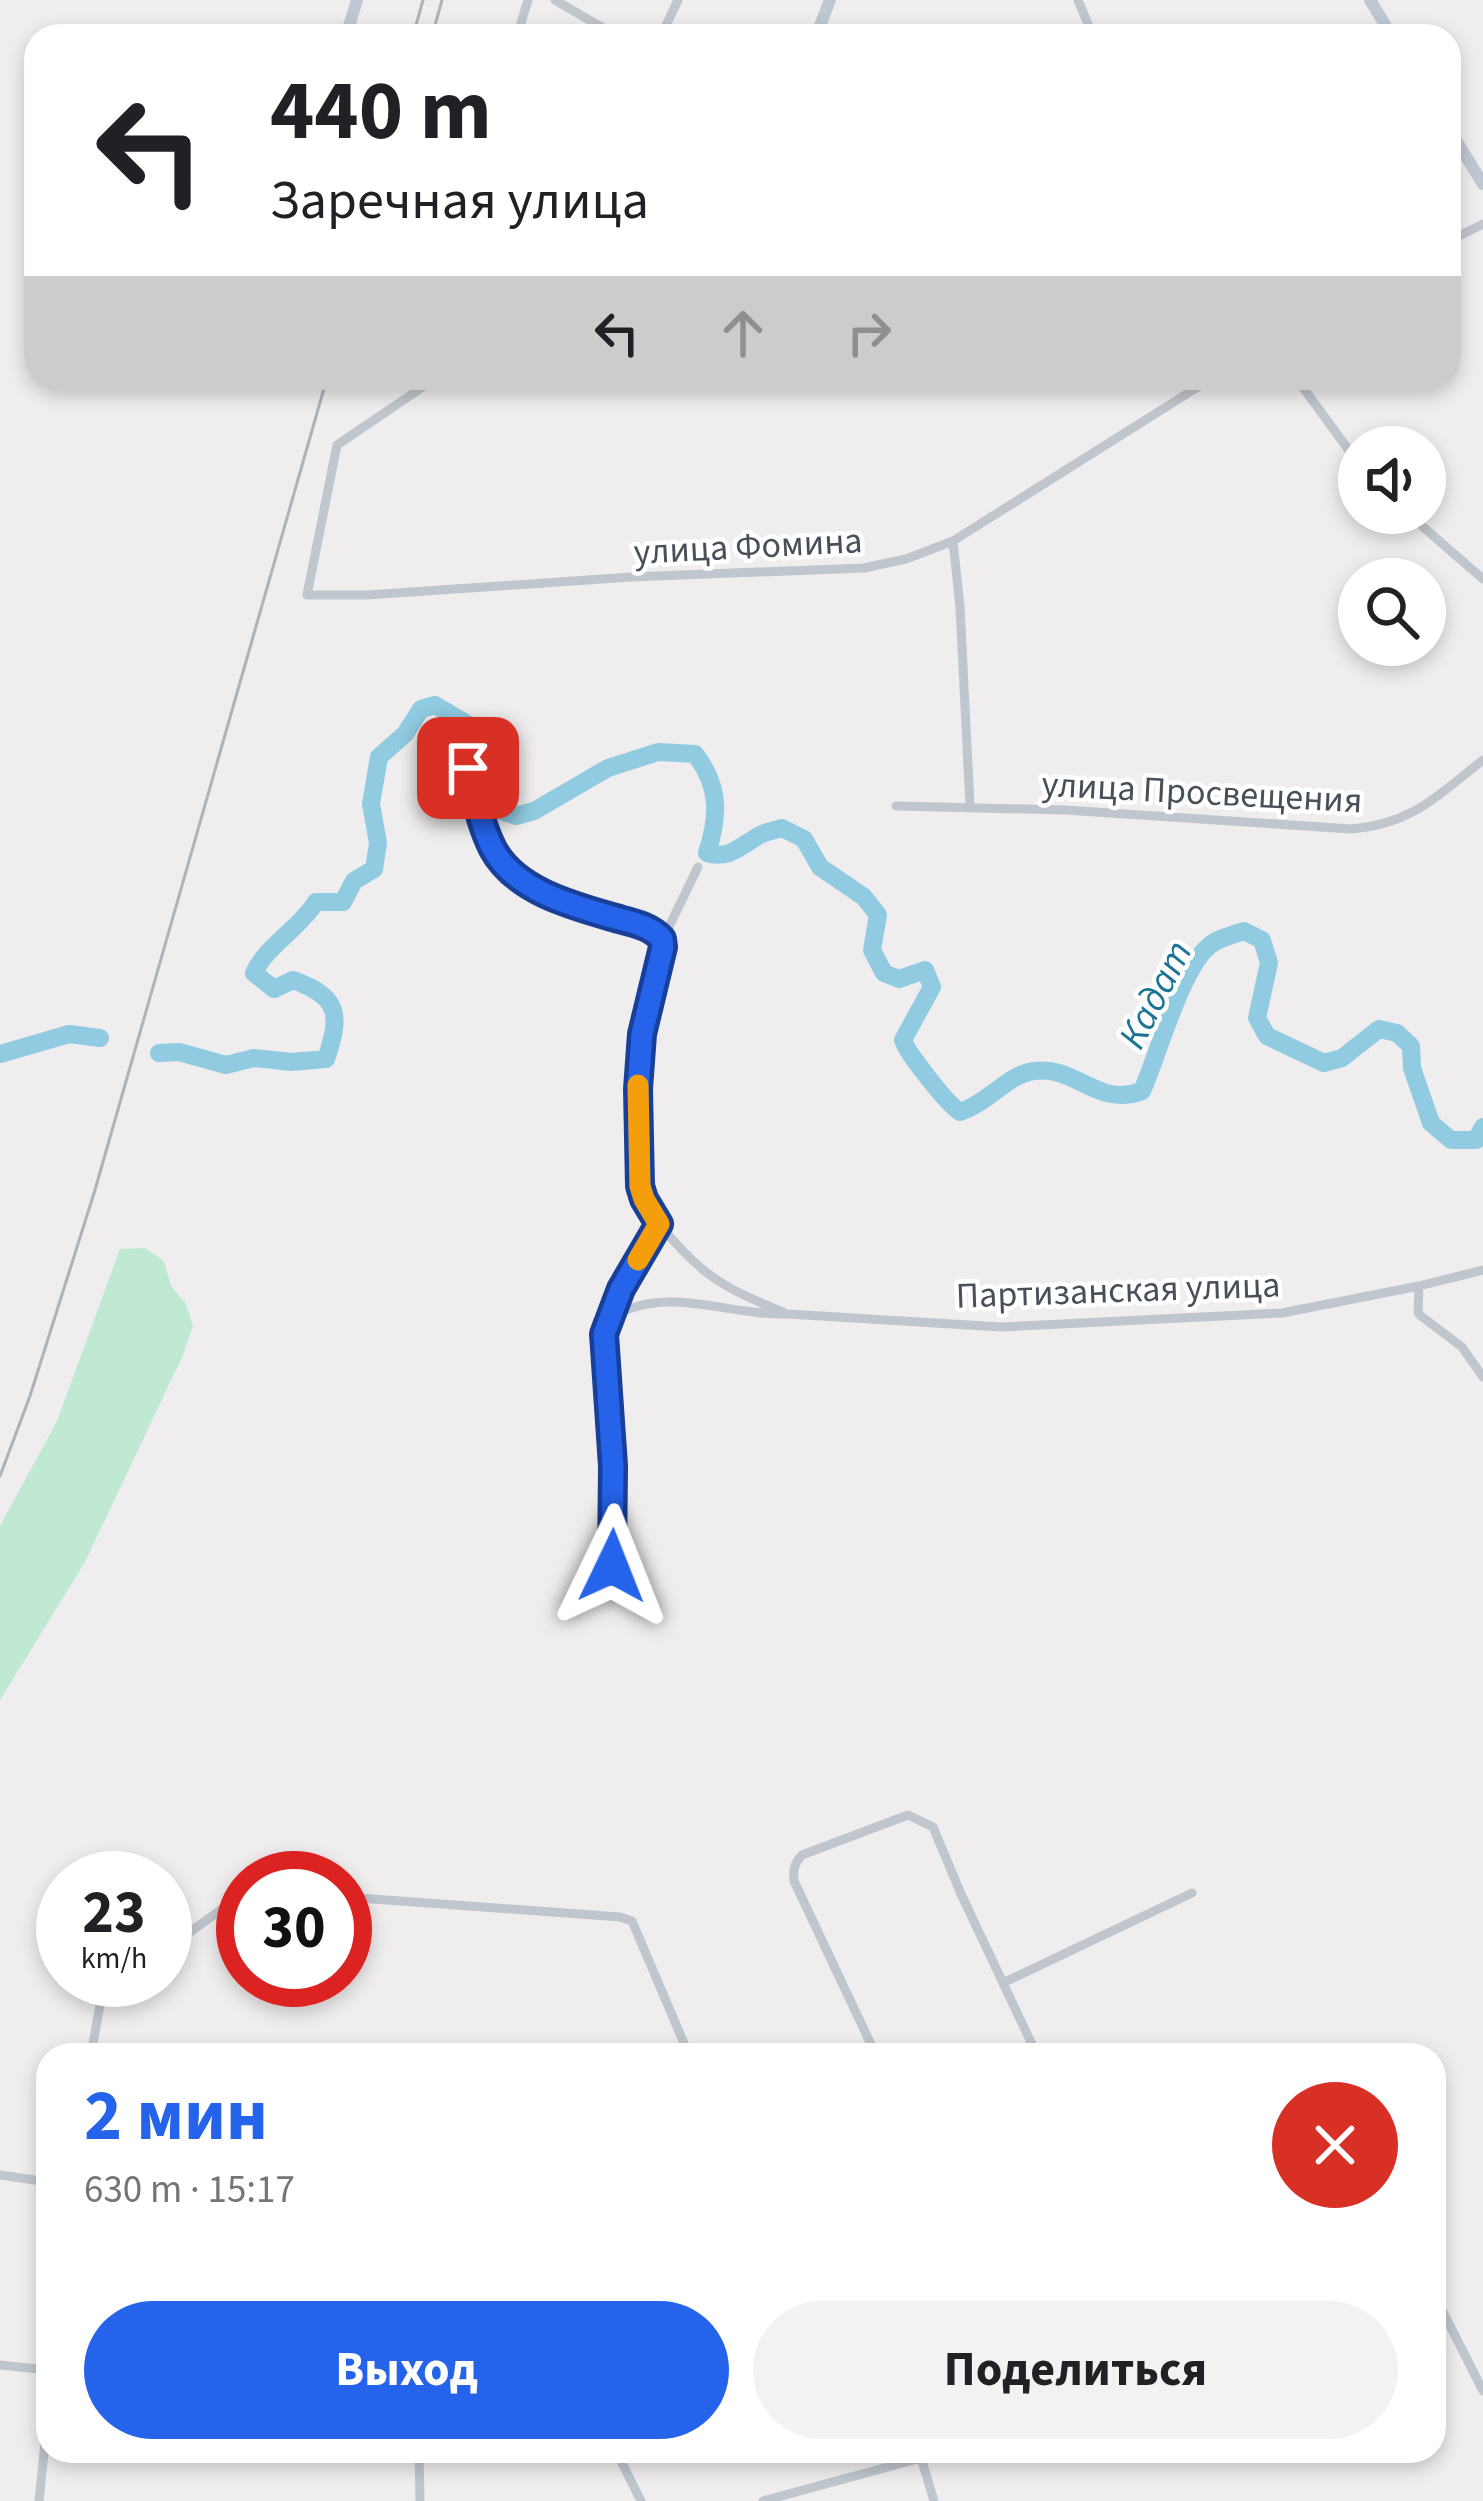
<!DOCTYPE html>
<html lang="ru">
<head>
<meta charset="utf-8">
<style>
	:root { --surface:#fff; --page:#f2f2f2; --text:#202124; --muted:#757577; --accent:#2563eb }
	body { margin:0; font-family:"Source Sans 3",sans-serif; background:var(--page); color:var(--text); height:100vh; display:flex; flex-direction:column; font-size:45px; white-space:nowrap }
	* { box-sizing:border-box; margin:0 }
	p { font-size:39px; color:var(--muted) }
	.icon { flex:none; width:66px; height:66px; fill:none; stroke:currentColor; stroke-width:2; stroke-linecap:round; stroke-linejoin:round }
	.map { position:relative; flex:1; overflow:hidden }
	.drawer { position:absolute; left:36px; top:2043px; width:1410px; height:420px; display:flex; flex-direction:column; background:var(--surface); border-radius:36px; box-shadow:0 6px 18px #0003 }
	.drawer>* { flex:none }
	.hud { position:absolute; left:24px; top:24px; width:1437px; height:366px; border-radius:36px; box-shadow:0 6px 18px #0003; background:#fff; color:var(--text); overflow:hidden }
	.tools { position:absolute; left:1338px; top:426px; display:grid; gap:24px }
	.tools a { display:grid; place-items:center; width:108px; height:108px; border-radius:50%; background:var(--surface); box-shadow:0 6px 18px #0003; font-size:60px }
	.speed { position:absolute; left:36px; top:1851px; display:flex; gap:24px; font-size:60px; font-weight:700; text-align:center }
	.speed>* { display:grid; place-content:center; width:156px; height:156px; border-radius:50%; background:var(--surface); box-shadow:0 6px 18px #0003; line-height:1 }
	.speed small { font-size:30px; font-weight:400 }
	.speed .limit { border:18px solid #d22; background:#fff; color:#111 }
	.pin { position:absolute; display:grid; place-items:center; width:102px; height:102px; color:#fff; margin:-51px; border-radius:24px; box-shadow:0 6px 18px #0006 }
	.me { position:absolute; width:132px; margin:-66px; rotate:2deg; stroke-linejoin:round; filter:drop-shadow(0 0 9px #0008) }
	.turn { display:flex; align-items:center; gap:42px; height:252px; padding:0 48px; font-size:54px }
	.turn .icon { width:156px; height:156px; stroke-width:2.5 }
	.turn b { display:block; font-size:84px; line-height:102px }
	.lanes { display:flex; align-items:center; height:114px; padding:0 48px; background:#0003; justify-content:center; gap:60px; direction:ltr }
	.lanes .off { opacity:.35 }
	.round { display:grid; place-items:center; flex:none; width:126px; height:126px; border-radius:63px; background:var(--page) }
	.overview { display:flex; align-items:center; justify-content:space-between; height:204px; padding:0 48px }
	h1 { font-size:72px; font-weight:700; line-height:90px; color:var(--accent) }
	.action { display:flex; gap:24px; margin-top:auto; padding:24px 48px }
	.action a { flex:1; height:138px; border-radius:72px; background:var(--accent); color:#fff; font-size:48px; font-weight:700; line-height:138px; text-align:center }
	.action a+a { background:var(--page); color:var(--text) }
	.map>svg:first-child { display:block }
</style>
</head>
<body>
<div class="map">
<svg width="1483" height="2501" viewBox="0 0 1483 2501">
	<rect width="100%" height="100%" fill="#efeded"/>
	<path fill="#bfe9d2" d="M145,1248L164,1261L171,1286L186,1304L193,1326L183,1355L85,1562L0,1700V1526L57,1421L120,1249Z"/>
	<g fill="none" stroke-linecap="round" stroke-linejoin="round">
		<path stroke="#90cbe1" stroke-width="18" d="M159,1053L179,1052L226,1065L254,1058L291,1062L326,1059C341,1015 340,997 293,980L274,989L254,973C266,946 298,930 316,902H343L354,881L374,869L378,843L371,804L379,757L405,734L421,709L435,705L467,724L477,743L499,810L516,816L534,811L608,768L658,752L695,754C720,786 719,816 707,853C731,860 742,844 762,834C768,831 775,830 782,828L804,839L820,867L864,897L878,915L872,950L884,973L899,979L925,970L932,987L903,1040C907,1053 948,1105 960,1112C990,1102 1008,1074 1034,1071C1075,1065 1098,1108 1142,1091C1158,1055 1181,969 1209,946C1218,938 1232,935 1244,931L1262,940L1269,963L1257,1018L1267,1036L1324,1063L1342,1058L1379,1029L1397,1033L1411,1046L1412,1068L1431,1123L1451,1140H1476L1483,1127
			M0,1054L69,1034L100,1038"/>
		<path stroke="#bfc6cd" stroke-width="9" d="M555,0L617,36
			M1078,0L1093,36
			M517,36L528,0
			M661,36L678,0
			M1449,241L1483,224
			M436,378L337,445L307,595H367L631,577L864,568L906,559L953,541L1212,378
			M1296,378L1359,464
			M1407,513L1483,579
			M953,541L960,607L970,806
			M468,768C475,794 480,824 493,849C515,890 570,905 612,917C629,922 650,925 663,939V947L642,1034L638,1089L640,1186L644,1199L659,1224L621,1289L604,1334L613,1466L612,1566
			M896,806L1065,810L1351,829C1412,824 1437,796 1483,760
			M663,939L698,867
			M659,1224C702,1276 722,1287 783,1312
			M1419,1286L1418,1312L1421,1316L1462,1347L1483,1377
			M611,1317C670,1284 726,1316 788,1314L1001,1327L1282,1313L1419,1286L1483,1270
			M345,1897L620,1917L632,1921L689,2055
			M165,1950L243,1894
			M1003,1983L1192,1893
			M91,2055L101,1999L125,1980
			M876,2055L794,1881C793,1869 794,1864 802,1855L908,1815L933,1827L961,1894L1037,2055
			M0,2175L48,2182
			M1434,2294L1483,2391
			M0,2365L48,2370
			M419,2451L420,2501
			M616,2451L641,2501
			M921,2458L934,2501
			M39,2501L48,2413
			M763,2501L921,2458L935,2451"/>
		<path stroke="#bfc7d2" stroke-width="12" d="M1370,0L1392,36
			M346,36L357,0
			M816,36L830,0
			M1449,129L1483,184"/>
		<path stroke="#afb2b6" stroke-width="3" d="M413,36L423,0
			M432,36L442,0
			M0,1476L30,1396L95,1190L327,378"/>
	</g>
	<g fill="none" stroke-linecap="round" stroke-linejoin="round">
		<defs>
			<path id="route" d="M468,768C475,794 480,824 493,849C515,890 570,905 612,917C629,922 650,925 662,939L663,947L642,1034L638,1089L640,1186L644,1199L659,1224L621,1289L604,1334L613,1466L612,1566"/>
		</defs>
		<use href="#route" stroke="#184099" stroke-width="30"/>
		<use href="#route" stroke="#2563eb" stroke-width="21"/>
		<path stroke="#f59e0b" stroke-width="21" d="M638,1260L659,1224L644,1199L640,1186L638,1085"/>
	</g>
	<g text-anchor="middle" stroke-width="9" stroke-linejoin="round" paint-order="stroke">
		<g font-size="36" fill="#474f58" stroke="#fff">
			<text transform="translate(748 545) rotate(-3)" y="13">улица Фомина</text>
			<text transform="translate(1202 791) rotate(3)" y="13">улица Просвещения</text>
			<text transform="translate(1118 1289) rotate(-2)" y="13">Партизанская улица</text>
		</g>
		<g font-size="39" font-style="italic" fill="#1b7496" stroke="#fff">
			<text transform="translate(1154 994) rotate(-63)" y="14">Кадат</text>
		</g>
	</g>
</svg>
<div class="tools">
<a><svg class="icon" aria-label="sound" viewBox="0 0 24 24"><path d="M4 9h4l5-4v14l-5-4H4zM17 9q2 3 0 6"/></svg></a>
<a><svg class="icon" aria-label="search" viewBox="0 0 24 24"><circle cx="10" cy="10" r="6"/><path d="M15 15l6 6"/></svg></a>
</div>
<div class="speed"><div>23<small>km/h</small></div><div class="limit">30</div></div>
<div class="pin" style="left:468px;top:768px;background:#d93025"><svg class="icon" aria-label="arrive" viewBox="0 0 24 24"><path d="M6 21V4h12l-3 4 3 4H6"/></svg></div>
<svg class="me" style="left:612px;top:1566px" viewBox="-20 -20 40 40"><path d="M0-17L14 15 0 8-14 15z" fill="#2563eb" stroke="#fff" stroke-width="4"/></svg>
<div class="hud">
<div class="turn"><svg class="icon" aria-label="left" viewBox="0 0 24 24"><path d="M17 20v-9H6M10 6l-5 5 5 5"/></svg><div><b>440 m</b>Заречная улица</div></div>
<div class="lanes"><svg class="icon" aria-label="left" viewBox="0 0 24 24"><path d="M17 20v-9H6M10 6l-5 5 5 5"/></svg><svg class="icon off" aria-label="ahead" viewBox="0 0 24 24"><path d="M12 20V5M6 11l6-6 6 6"/></svg><svg class="icon off" aria-label="right" viewBox="0 0 24 24"><path d="M7 20v-9h11M14 6l5 5-5 5"/></svg></div>
</div>
<section class="drawer">
<div class="overview"><div><h1>2 мин</h1><p>630 m · 15:17</p></div><a class="round" style="background:#d93025;color:#fff"><svg class="icon" aria-label="close" viewBox="0 0 24 24"><path d="M6 6l12 12M18 6L6 18"/></svg></a></div>
<div class="action"><a>Выход</a><a>Поделиться</a></div>
</section>
</div>
</body>
</html>
